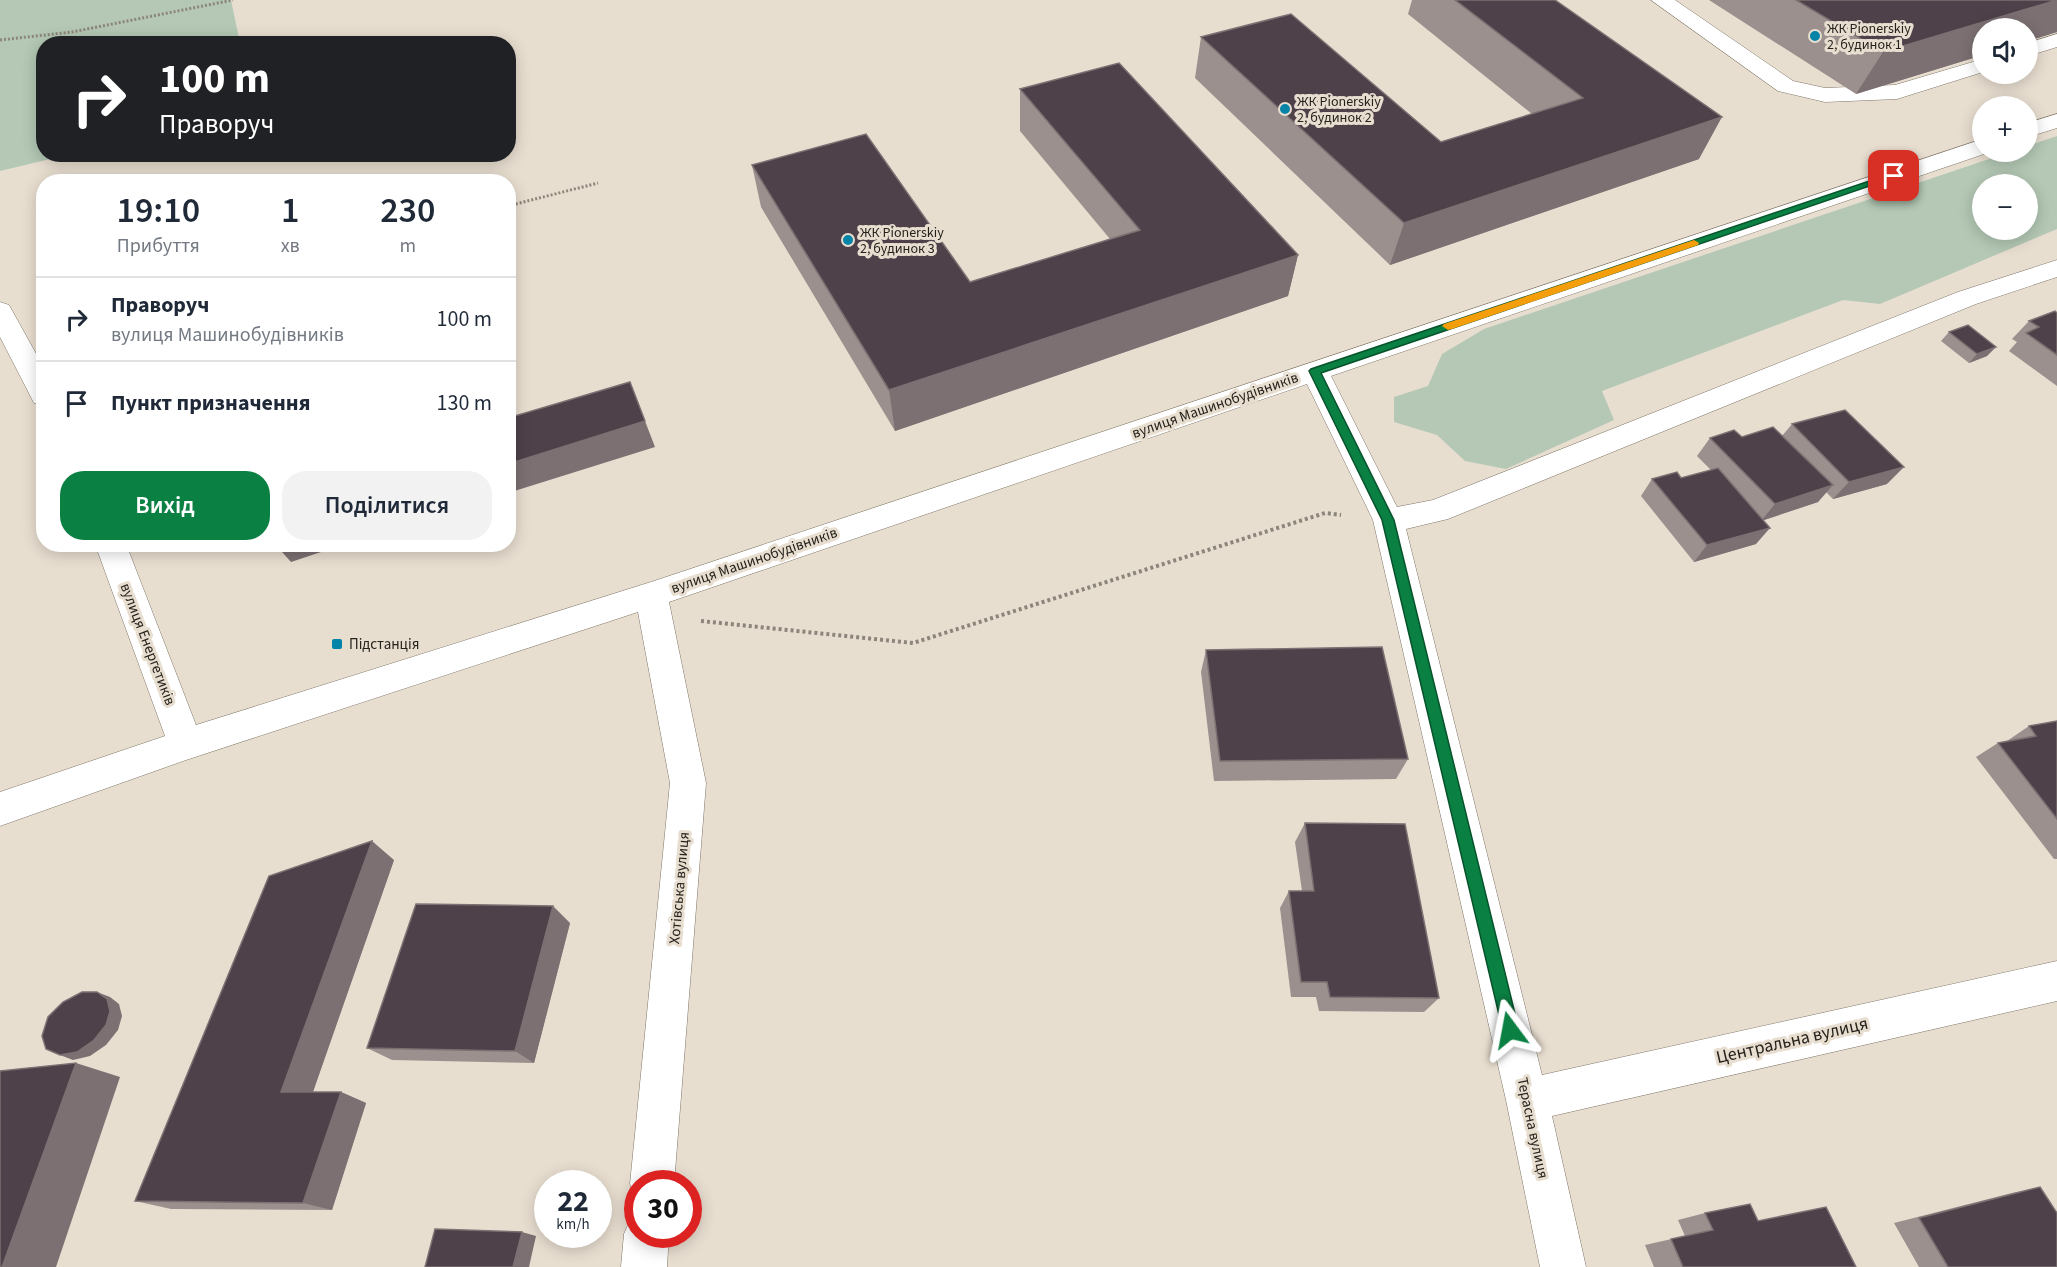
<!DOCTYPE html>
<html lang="uk">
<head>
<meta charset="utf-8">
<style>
	:root { --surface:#fff; --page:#f2f2f3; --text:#1f2937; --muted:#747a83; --line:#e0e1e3; --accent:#0b8043 }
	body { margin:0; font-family:"Source Sans 3",sans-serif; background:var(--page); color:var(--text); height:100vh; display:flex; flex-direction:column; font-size:22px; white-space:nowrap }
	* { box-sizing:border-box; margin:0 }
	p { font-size:20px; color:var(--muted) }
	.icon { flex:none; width:33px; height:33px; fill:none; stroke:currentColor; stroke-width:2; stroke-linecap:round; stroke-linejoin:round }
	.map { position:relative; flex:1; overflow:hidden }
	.drawer { position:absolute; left:36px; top:174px; width:480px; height:378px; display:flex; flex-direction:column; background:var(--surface); border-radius:24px; box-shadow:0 3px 15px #0003 }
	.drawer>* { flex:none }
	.hud { position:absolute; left:36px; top:36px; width:480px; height:126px; border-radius:24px; box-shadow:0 3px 15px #0003; background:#202124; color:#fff; overflow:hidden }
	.buttons { position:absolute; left:1972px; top:18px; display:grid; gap:12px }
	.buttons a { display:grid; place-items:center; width:66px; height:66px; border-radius:50%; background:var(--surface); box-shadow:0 3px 15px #0003; font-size:30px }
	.speed { position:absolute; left:534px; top:1170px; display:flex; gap:12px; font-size:30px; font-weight:700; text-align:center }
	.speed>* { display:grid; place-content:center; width:78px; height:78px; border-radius:50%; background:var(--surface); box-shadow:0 3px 15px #0003; line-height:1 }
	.speed small { font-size:15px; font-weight:400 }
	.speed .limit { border:9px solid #d22; background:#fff; color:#111 }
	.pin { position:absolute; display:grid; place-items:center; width:51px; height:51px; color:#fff; margin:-26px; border-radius:12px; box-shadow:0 3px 9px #0006 }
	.me { position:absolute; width:66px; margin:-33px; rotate:347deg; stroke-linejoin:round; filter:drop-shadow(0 0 4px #0008) }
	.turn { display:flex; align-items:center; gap:21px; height:126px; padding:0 24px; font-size:27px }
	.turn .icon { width:78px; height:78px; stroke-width:2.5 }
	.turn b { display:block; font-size:42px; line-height:51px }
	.eta { display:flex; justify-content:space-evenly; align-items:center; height:102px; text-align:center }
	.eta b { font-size:36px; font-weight:600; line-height:42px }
	.action { display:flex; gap:12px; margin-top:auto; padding:12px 24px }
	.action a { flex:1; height:69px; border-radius:24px; background:var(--accent); color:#fff; font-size:24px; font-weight:600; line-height:69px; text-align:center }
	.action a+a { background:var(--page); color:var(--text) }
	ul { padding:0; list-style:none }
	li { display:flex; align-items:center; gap:18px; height:84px; padding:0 24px; border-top:2px solid var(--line) }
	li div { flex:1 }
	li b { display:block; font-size:22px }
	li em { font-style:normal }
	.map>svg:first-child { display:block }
</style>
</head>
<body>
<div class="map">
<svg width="2057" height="1267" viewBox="0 0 2057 1267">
	<rect width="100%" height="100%" fill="#e8ded0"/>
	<path fill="#b4c8b5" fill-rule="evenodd" d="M0,0H231L240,43L44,44V154L67,155L0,171Z
		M2057,136V229L1880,304L1843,300L1602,391L1614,420L1506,469L1465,461L1437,435L1394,422V397L1428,386L1442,354L1484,329L2010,152H2028V146ZM1983,184H2028V230H1983Z"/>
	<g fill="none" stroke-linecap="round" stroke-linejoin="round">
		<defs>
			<path id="minor" d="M1651,0H1675L1793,81L1825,88L1895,85L1983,59V72L1897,99L1825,102L1778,91Z
				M2057,34V47L2028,56V43Z
				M2057,114V128L2028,137V123Z
				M1983,139V152H1990L1331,376L1397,507L1433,500L1958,292L2057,260V277L1976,304L1448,519L1406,529L1542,1075L2057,961V1001L1552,1116L1586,1267H1540L1506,1100L1373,520L1307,384L669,602L706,783L674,1184H638V1200L630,1184L670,783L638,612L186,760L0,826V792L165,736L95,544H126L196,725L651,582Z
				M0,302L9,305L44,368V406L34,403L0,337Z
				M638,1215V1234H669L667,1267H621L624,1234L631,1218Z"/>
		</defs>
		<use href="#minor" stroke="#7f7669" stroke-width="1"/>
		<path stroke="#8c857b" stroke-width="3" stroke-dasharray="2 2" stroke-linecap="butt" d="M0,40L72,32L233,0
			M508,206L598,183"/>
		<path stroke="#8c857b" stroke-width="4" stroke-dasharray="3 3" stroke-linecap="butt" d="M701,621L913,643L1325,513L1341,515"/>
		<use href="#minor" fill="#fff" fill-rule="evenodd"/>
	</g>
	<path fill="#9b908d" d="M1412,0H1555L1699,159L1390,265L1195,78L1201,37L1441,142L1532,114L1408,14Z
		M1709,0H2057V32L2028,41L1983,28V55L1856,94Z
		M1020,89L1298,255L1288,296L895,431L761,207L752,165L970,282L1110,239L1020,131Z
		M2057,313V386L2009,351L2017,342L2012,339L2029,321Z
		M1949,332L1987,356L1969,363L1941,341Z
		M1792,424L1887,484L1833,499L1826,492L1818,502L1764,520L1756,544L1694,562L1641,496L1652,479L1681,478L1711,470L1697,456L1710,438L1782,436Z
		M1206,650L1408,759L1396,779L1214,781L1201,672Z
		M2057,721V859H2054L1976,757L1998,743L2007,741L2029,726Z
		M1305,823L1439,998L1424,1012L1319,1011L1316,997H1291L1280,908L1289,891H1302L1295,842Z
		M394,860L313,1092H341L366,1103L332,1210L171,1209L135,1201Z
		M570,923L534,1063L392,1060L367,1048Z
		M2040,1187L2057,1267H1919L1894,1223L2012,1193Z
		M1705,1213L1758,1221L1856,1267H1654L1645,1245L1685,1236L1678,1220Z"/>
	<path fill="#7c7072" d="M2057,0V32L2028,41V28H1983V55L1856,94L1883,52Z
		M1722,117L1699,159L1390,265L1404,223Z
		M1298,255L1288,296L895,431L889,390Z
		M1996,347L1987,356L1969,363L1977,354Z
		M630,382L655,447L508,493V464Z
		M1904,467L1887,484L1833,499L1849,482Z
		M1833,485L1818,502L1761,521L1775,504Z
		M1770,528L1756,544L1694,562L1707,545Z
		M275,544H345L291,562Z
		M372,841L394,860L309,1103L281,1092Z
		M553,906L570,923L534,1063L515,1051Z
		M97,992L110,997L119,1004L122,1016L118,1030L106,1045L90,1056L73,1060L60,1055Z
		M76,1063L120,1077L56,1267H2Z
		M341,1092L366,1103L332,1210L303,1203Z
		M522,1232L536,1236L529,1267H513Z"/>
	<path fill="#4e414a" stroke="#7c7072" stroke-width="1.5" d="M1455,0H1555L1722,117L1404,223L1201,37L1291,14L1441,142L1583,98Z
		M1796,0H2057L1883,52Z
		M1119,63L1298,255L889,390L752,165L866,134L970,282L1140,230L1020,89Z
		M2055,311L2057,313V355L2026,333L2039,327L2029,321Z
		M1968,325L1996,347L1977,354L1949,332Z
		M630,382L645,421L508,464V418Z
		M1845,410L1904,467L1849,482L1792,424Z
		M1773,427L1833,485L1775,504L1710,438L1734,430L1742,437Z
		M1718,468L1770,528L1707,545L1652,479L1677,472L1681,478Z
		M1382,647L1408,759L1220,761L1206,650Z
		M2057,721V819L1998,743L2036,736L2029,726Z
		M1305,823L1405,824L1439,998L1330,997L1327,982H1301L1289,891H1314Z
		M372,841L281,1092H341L303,1203L135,1201L269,876Z
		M416,904L553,906L515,1051L367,1048Z
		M82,992H97L107,999L110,1011L106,1025L94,1040L77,1052L60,1055L46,1049L42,1036L48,1017L63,1002Z
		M76,1063L2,1267H0V1071Z
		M2040,1187L2057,1213V1267H1948L1919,1218Z
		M1750,1204L1758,1221L1826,1207L1856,1267H1683L1671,1239L1713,1230L1705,1213Z
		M435,1229L522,1232L513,1267H425Z"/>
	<path fill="#0b8043" stroke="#07532c" stroke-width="1.5" d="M1890,174L1899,176L1321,373L1394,520L1519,1030L1516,1036L1510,1039L1504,1036L1382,520L1309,371L1311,369Z"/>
	<path fill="#f59e0b" d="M1694,240L1699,243L1698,245L1452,329L1448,330L1442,326L1444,324Z"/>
	<g fill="#0584a8" stroke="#e8ded0" stroke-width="2">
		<circle cx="1815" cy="36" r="6"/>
		<circle cx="1285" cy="109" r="6"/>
		<circle cx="848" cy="240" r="6"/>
		<rect x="331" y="638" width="12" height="12" rx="3"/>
	</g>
	<g text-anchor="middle" stroke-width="6" stroke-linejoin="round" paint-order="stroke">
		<g font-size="14" fill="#25221c" stroke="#e8ded0" text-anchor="start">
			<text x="1827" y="33">ЖК Pionerskiy<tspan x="1827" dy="16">2, будинок 1</tspan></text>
			<text x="1297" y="106">ЖК Pionerskiy<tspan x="1297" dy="16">2, будинок 2</tspan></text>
			<text x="860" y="237">ЖК Pionerskiy<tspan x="860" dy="16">2, будинок 3</tspan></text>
		</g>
		<g font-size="15" fill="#25221c" stroke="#e8ded0">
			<text transform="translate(1215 405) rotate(-19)" y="5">вулиця Машинобудівників</text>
			<text transform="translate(754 560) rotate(-19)" y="5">вулиця Машинобудівників</text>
			<text transform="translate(148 644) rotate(69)" y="5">вулиця Енергетиків</text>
			<text transform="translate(679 888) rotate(-85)" y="5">Хотівська вулиця</text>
			<text transform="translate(1533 1128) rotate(78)" y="5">Терасна вулиця</text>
		</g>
		<g font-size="15" fill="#25221c" stroke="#e8ded0" text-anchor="start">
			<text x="349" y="649">Підстанція</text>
		</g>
		<g font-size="18" fill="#25221c" stroke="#e8ded0">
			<text transform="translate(1792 1040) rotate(-13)" y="6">Центральна вулиця</text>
		</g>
	</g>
</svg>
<div class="buttons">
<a><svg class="icon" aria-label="sound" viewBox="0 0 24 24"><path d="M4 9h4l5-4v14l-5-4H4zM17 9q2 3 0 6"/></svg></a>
<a>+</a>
<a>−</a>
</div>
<div class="speed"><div>22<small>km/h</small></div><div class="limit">30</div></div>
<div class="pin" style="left:1894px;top:176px;background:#d93025"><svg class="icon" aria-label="arrive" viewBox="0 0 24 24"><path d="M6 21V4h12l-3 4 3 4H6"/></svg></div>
<svg class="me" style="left:1510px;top:1030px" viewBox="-20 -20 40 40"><path d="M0-17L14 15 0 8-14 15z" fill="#0b8043" stroke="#fff" stroke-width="4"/></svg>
<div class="hud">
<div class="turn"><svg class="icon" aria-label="right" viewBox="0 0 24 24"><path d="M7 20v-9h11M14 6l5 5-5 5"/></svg><div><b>100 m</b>Праворуч</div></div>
</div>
<section class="drawer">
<div class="eta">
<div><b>19:10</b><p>Прибуття</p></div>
<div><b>1</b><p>хв</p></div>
<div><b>230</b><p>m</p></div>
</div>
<ul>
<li><svg class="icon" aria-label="right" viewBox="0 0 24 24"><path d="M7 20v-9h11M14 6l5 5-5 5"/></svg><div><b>Праворуч</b><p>вулиця Машинобудівників</p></div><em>100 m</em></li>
<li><svg class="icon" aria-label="arrive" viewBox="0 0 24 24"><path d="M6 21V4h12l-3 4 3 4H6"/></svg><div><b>Пункт призначення</b></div><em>130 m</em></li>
</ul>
<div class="action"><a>Вихід</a><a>Поділитися</a></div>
</section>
</div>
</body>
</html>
